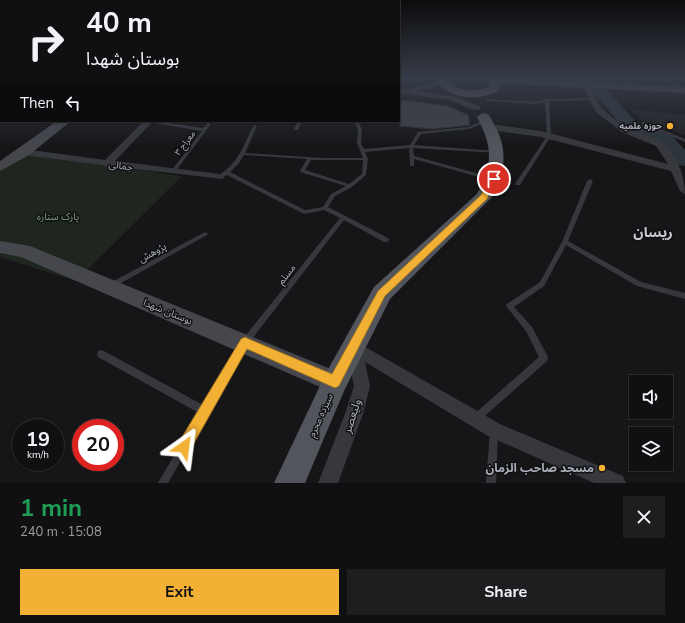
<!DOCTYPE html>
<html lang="en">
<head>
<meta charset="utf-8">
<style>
	:root { --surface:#101012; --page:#1e1e20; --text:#f1f3f6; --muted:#9c9d9f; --line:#303032; --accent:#f2b134 }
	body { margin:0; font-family:"Nunito Sans","Noto Sans Arabic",sans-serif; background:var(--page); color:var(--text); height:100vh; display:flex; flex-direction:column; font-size:15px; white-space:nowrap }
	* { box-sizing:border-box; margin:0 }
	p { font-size:13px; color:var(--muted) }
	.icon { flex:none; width:22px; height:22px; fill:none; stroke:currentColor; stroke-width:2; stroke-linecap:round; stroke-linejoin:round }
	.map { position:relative; height:483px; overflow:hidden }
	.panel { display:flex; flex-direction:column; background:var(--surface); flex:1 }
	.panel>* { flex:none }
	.hud { position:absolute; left:0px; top:0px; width:400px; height:122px; box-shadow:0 1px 3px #0004,0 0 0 1px var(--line); background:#101012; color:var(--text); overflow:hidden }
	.fabs { position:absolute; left:629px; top:375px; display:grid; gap:8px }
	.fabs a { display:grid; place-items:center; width:44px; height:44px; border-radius:0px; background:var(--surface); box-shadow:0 1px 3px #0004,0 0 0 1px var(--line); font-size:20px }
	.speed { position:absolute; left:12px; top:419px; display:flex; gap:8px; font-size:20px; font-weight:700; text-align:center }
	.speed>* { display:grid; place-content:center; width:52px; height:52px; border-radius:50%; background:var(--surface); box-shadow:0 1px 3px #0004,0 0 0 1px var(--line); line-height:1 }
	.speed small { font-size:10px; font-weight:400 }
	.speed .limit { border:6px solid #d22; background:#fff; color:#111 }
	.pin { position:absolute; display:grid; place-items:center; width:34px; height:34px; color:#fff; margin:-17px; border:2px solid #fff; border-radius:50%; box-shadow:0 1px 4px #0007 }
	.me { position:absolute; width:44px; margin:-22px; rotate:31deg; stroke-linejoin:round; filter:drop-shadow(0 0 3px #0008) }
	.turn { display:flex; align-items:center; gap:14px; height:84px; padding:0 20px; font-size:18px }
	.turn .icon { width:52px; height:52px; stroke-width:2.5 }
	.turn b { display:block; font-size:28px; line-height:34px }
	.then { display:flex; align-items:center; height:38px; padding:0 20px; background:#0003; gap:8px; font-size:15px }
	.round { display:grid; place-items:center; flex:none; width:42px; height:42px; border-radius:0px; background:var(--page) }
	.headline { display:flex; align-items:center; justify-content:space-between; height:68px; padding:0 20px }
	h1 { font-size:24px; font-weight:700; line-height:30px; color:#1e9e55 }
	.primary-button { display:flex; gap:8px; margin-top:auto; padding:8px 20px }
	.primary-button a { flex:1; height:46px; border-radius:0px; background:var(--accent); color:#111; font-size:16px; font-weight:700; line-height:46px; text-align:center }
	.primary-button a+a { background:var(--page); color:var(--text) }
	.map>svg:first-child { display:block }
</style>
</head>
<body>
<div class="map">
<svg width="685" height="483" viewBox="0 0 685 483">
	<rect width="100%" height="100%" fill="#161618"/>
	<path fill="#222225" d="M631,109L685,115V135L644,121Z"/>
	<path fill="#1e261f" d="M24,153L182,176L76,281L0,257V167Z"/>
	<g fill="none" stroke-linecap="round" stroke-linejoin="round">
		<path fill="#2c353c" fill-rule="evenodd" d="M581,78H595L636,122L672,136L685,150V166L679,165L660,144L624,128Z"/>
	</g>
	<path fill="#404145" stroke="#303034" d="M402,100L448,106L468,115L470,125L433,129L400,126L399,107Z"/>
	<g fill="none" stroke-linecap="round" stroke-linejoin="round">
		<path fill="#37383d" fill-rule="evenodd" d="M667,78H685V80H671L682,89V91H680L667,80Z
			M591,98H592V100L549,101L551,136L520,185H516L515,184L547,136L545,102L534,104L488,101L486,100L487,99L534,102L547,99Z
			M485,120H486V122L469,129L421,134L414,145L497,151L499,152V153L413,148L414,156L494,178V180H490L414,159V166H410L409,148L365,152L368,159L366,175L352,187L335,196L328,207L388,238L389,240L388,242H384L344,220L248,344L168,483H158L199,413L98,357L97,354L98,351L101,350L104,351L203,405L242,340L340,218L324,210L304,214L302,213L227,175L221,178H217V176C239,164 243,145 254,125L257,126L245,153L324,158H363L357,143L358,130L354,121H358L362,130L361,143L364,149L410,145L418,132L468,127ZM244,155L307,159L300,171V172L346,186L331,194L323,207L305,210L230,172L239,163ZM311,160H363L362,174L349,184L305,170Z
			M146,121H156L203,128L208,123L211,124L175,172H173L171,171L202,131L148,122Z
			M298,121H302L298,130H294V129Z
			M642,122H644L685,139V142L642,124Z
			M590,179L593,181L568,241L641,282L685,293V299L637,286L566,245L544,286L514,307L532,327L547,355L548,358L547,361L479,421L476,422L473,421L472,418L473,415L539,357L526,331L506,306L507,304L540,282L562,242L587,181Z
			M205,232L207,233L208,234L207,235L114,287L112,288L110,287L109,285L110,283Z
			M494,427L497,428L498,431L496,483H486L490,431L491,428Z"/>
		<path fill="#37383d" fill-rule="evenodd" d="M579,78H586C594,88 594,102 604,110C612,117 621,125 631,130C641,134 653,136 662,143C677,154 685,176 685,194L680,191L671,171L541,137L489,130L485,127L489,124L541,131L668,164L656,146L622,132L596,112Z
			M621,78H628L636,88L635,90H629Z
			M443,80L447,82L446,84L418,91L452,96L480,106V110H474L450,100L399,93V89L412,90V88Z
			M0,112H1V116H0Z
			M144,121H153L115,161L219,174L223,175L224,177L223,179L110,166L106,167L102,165L24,155L19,152L24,149L105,160Z
			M353,340L500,424L623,476L626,483H594L488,436L365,362L370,386L363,414L338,483H318L345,414L354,386L345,347L348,342Z"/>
		<path fill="#45474d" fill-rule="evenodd" d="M489,78L685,87V93L493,83L489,82Z
			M57,121H71L29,155L0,171V161Z
			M0,241L30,246L343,374L347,382L343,390L335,393L327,390L21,257L0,253Z"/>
		<path fill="#53555c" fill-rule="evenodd" d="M437,78H449C450,93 479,92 489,87L490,84L485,78H497L502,83L498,91C479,101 451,100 437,82Z
			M483,113L488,114C508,144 508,165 492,197L390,299L344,391L305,483H274L326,373L374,287L477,194C493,164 493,147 477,117Z"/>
		<path fill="#63666e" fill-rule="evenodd" d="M434,78H448L449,80L443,84L438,83Z"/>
	</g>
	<linearGradient id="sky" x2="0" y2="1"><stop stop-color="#0c0c0d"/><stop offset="0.53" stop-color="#363c48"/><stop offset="1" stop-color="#363c48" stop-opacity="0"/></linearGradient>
	<rect width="685" height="146" fill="url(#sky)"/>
	<path fill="#f2b134" stroke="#9d7322" d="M494,177L497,179L487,199L385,296L339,386L335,388L247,349L189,452L184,454L179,452L177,447L179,442L241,339L245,337L249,339L332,374L378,291L481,195L491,178Z"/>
	<g fill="#f2b134" stroke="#111113" stroke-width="1.5">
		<circle cx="670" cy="126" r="4"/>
		<circle cx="602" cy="468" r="4"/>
	</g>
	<g text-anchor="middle" stroke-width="3" stroke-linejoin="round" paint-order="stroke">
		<g font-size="9" font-weight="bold" fill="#a8adb8" stroke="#111113" text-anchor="end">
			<text x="662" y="129">حوزه علمیه</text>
		</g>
		<g font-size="9" fill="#a8adb8" stroke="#111113">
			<text transform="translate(185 143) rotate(-53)" y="3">معراج ۳</text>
		</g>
		<g font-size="10" fill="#a8adb8" stroke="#111113">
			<text transform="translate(121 165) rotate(7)" y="4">جمالی</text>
			<text transform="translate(152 252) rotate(-29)" y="4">پژوهش</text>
			<text transform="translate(286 274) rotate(-52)" y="4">مسلم</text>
			<text transform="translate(168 311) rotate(22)" y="4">بوستان شهدا</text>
			<text transform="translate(320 415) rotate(-66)" y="4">سیزده محرم</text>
		</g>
		<g font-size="10" fill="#7fa381" stroke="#111113">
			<text x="58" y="220">پارک ستاره</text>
		</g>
		<g font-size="12" fill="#a8adb8" stroke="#111113">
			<text transform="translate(352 416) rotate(-72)" y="4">ولیعصر</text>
		</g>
		<g font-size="12" font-weight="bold" fill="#a8adb8" stroke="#111113" text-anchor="end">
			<text x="594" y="472">مسجد صاحب الزمان</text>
		</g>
		<g font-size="14" font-weight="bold" fill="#c9ccd4" stroke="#111113">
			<text x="653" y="237">ریسان</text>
		</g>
	</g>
</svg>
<div class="fabs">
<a><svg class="icon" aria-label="sound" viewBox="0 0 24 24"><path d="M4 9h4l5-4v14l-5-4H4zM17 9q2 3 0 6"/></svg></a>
<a><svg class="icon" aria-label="layers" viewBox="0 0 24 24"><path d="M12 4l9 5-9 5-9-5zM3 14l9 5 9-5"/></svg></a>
</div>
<div class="speed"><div>19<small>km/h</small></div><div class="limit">20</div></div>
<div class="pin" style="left:494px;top:179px;background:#d93025"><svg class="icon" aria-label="arrive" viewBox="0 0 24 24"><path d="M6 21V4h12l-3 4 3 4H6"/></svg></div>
<svg class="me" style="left:184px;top:447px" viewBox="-20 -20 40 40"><path d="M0-17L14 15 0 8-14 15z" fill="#f2b134" stroke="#fff" stroke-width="4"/></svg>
<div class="hud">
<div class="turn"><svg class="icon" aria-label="right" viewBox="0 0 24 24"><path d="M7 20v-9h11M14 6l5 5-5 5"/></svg><div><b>40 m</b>بوستان شهدا</div></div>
<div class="then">Then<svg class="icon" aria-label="left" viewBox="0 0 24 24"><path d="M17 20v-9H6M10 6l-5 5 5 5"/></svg></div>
</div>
</div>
<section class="panel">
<div class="headline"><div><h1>1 min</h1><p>240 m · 15:08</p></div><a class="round"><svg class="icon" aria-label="close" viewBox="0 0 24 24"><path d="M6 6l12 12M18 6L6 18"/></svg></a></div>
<div class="primary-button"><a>Exit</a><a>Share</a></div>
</section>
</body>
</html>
